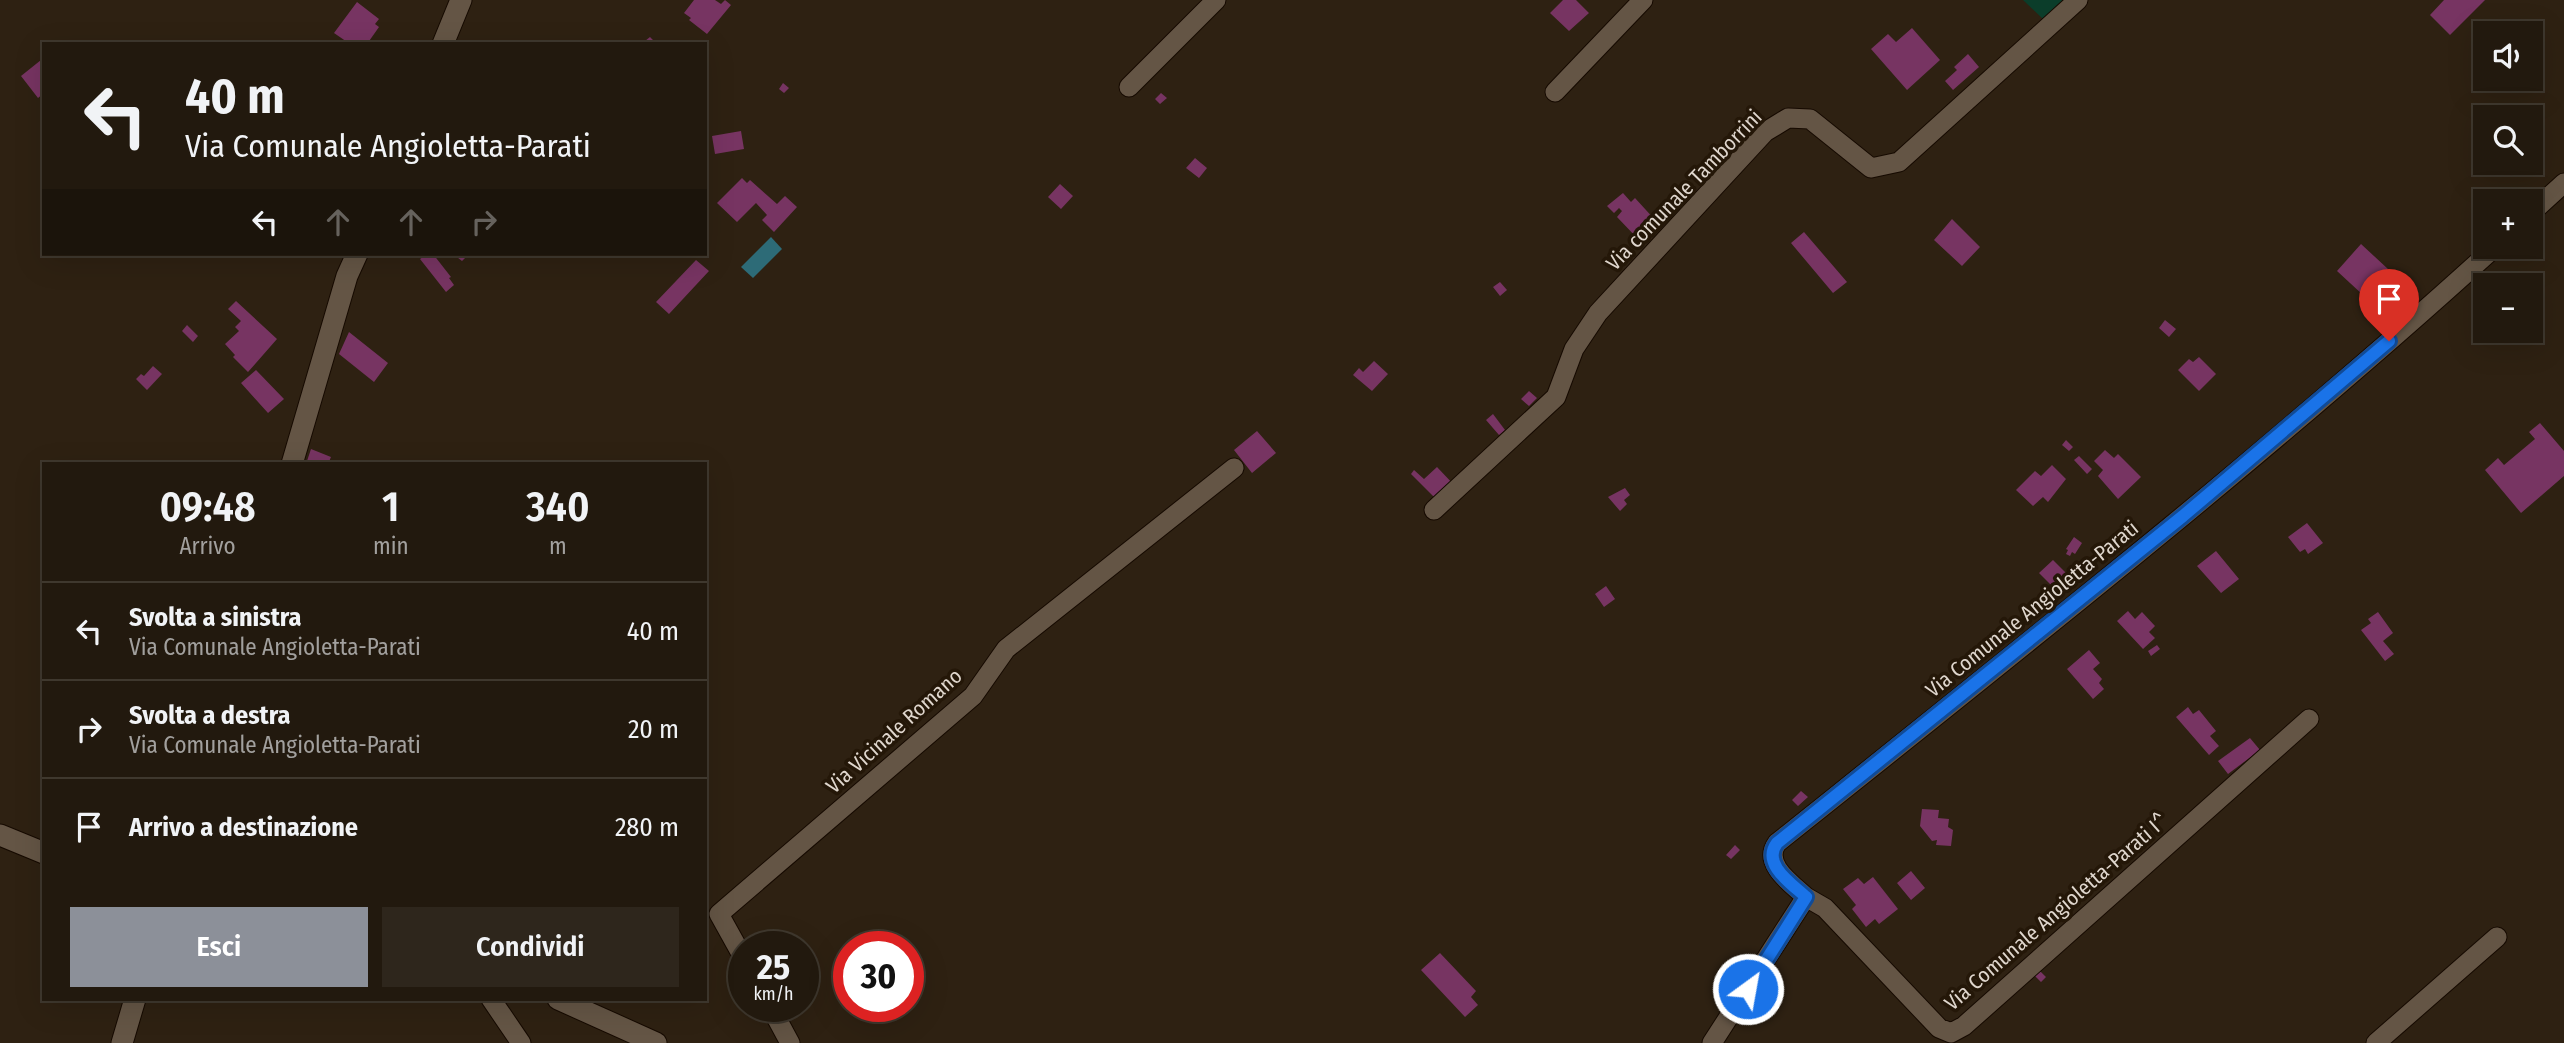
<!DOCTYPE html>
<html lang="it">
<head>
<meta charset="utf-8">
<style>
	:root { --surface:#22190e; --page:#2e261c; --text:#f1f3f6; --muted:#a2a09e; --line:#3f382e; --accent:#8c9099 }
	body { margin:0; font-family:"Fira Sans Condensed",sans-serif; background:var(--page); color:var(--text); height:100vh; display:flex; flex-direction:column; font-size:26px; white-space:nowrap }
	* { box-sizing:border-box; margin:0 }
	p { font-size:23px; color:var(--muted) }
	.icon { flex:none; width:38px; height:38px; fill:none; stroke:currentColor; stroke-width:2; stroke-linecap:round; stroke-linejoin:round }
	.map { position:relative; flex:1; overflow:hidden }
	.drawer { position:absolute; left:42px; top:462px; width:665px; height:539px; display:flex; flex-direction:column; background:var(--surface); border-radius:0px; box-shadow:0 7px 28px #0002,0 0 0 2px var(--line) }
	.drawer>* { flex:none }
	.hud { position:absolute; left:42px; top:42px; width:665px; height:214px; border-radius:0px; box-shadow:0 7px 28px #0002,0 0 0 2px var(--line); background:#22190e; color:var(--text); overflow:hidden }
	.controls { position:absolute; left:2473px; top:21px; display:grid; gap:14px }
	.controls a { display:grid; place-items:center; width:70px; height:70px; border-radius:0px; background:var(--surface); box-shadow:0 7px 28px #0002,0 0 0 2px var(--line); font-size:35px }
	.speed { position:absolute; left:728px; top:931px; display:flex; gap:14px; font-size:35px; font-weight:700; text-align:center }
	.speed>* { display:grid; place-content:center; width:91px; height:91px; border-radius:50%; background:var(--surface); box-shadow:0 7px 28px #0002,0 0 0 2px var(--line); line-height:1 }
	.speed small { font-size:18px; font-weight:400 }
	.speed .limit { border:10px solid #d22; background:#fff; color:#111 }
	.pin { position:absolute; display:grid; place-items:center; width:60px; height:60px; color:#fff; margin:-72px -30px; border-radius:50% 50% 50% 0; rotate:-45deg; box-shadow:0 0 7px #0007 }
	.pin .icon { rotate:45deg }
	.me { position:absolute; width:77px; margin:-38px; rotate:32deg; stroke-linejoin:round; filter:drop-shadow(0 0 5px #0008) }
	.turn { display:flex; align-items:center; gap:24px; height:147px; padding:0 28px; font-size:32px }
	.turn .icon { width:91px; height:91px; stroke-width:2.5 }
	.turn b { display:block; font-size:49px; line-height:60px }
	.lanes { display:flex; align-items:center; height:66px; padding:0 28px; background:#0003; justify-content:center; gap:35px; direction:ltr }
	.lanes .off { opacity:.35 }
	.eta { display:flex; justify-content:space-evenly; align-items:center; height:119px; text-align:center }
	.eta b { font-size:42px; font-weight:600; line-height:49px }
	.cta { display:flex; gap:14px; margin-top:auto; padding:14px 28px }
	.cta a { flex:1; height:80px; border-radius:0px; background:var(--accent); color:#fff; font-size:28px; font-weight:600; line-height:80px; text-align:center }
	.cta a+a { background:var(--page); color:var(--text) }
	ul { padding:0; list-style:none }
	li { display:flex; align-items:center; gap:21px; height:98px; padding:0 28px; border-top:2px solid var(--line) }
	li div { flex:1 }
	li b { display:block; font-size:26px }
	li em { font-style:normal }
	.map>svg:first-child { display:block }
</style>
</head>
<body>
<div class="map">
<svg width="2564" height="1043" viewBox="0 0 2564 1043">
	<rect width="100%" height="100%" fill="#2e2112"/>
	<path fill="#0b3d2a" d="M2023,0H2062V1L2043,19Z"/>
	<path fill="#2d6b77" d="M771,237L782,249L753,278L741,267Z"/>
	<path fill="#773462" d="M694,0H715L721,4L725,0L731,5L707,34L689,20L691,18L684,13Z
		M1563,0H1576L1589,13L1569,31L1550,13Z
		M2444,0H2485L2450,35L2430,15Z
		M357,2L379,19L375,24L379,27L367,44H350L334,33Z
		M1912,28L1940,60L1907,90L1871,49L1888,34L1896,42Z
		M650,37L657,44H648L645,41Z
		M1968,54L1979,67L1953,90L1945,81L1957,70L1954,67Z
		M41,60L44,63V93L38,98L21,76Z
		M783,83L789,88L784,93L779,89Z
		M1161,93L1167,98L1160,104L1155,99Z
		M741,131L744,149L715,154L712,136Z
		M1711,153L1717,159L1711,164L1706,158Z
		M1195,158L1207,168L1199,178L1186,168Z
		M742,178L747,183L750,180L777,204L785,196L797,207L774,232L762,220L767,215L756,203L737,222L717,203Z
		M1060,184L1073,196L1061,209L1048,197Z
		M1623,193L1631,202L1635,198L1656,221L1638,239L1617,217L1622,211L1619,208L1614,213L1607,206Z
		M1952,219L1980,247L1962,266L1934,240Z
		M1804,232L1847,282L1833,293L1791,243Z
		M2361,244L2388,269L2363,295L2337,271Z
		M427,254H433L451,277L449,278L454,285L446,292L420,259Z
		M453,254H469L462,261Z
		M696,260L709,271L669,314L656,302Z
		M1500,282L1507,290L1500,296L1493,287Z
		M236,301L277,339L248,372L233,357L235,355L225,344L239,331L235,327L241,321L228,309Z
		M2165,320L2176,329L2169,337L2159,328Z
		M187,325L198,336L193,342L182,331Z
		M349,332L388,363L374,382L339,354Z
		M2199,357L2216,374L2199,391L2178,370L2189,359L2193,362Z
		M1374,361L1388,374L1372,391L1353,375L1359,368L1363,372Z
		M153,366L162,374L147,390L136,379L141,374L144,376Z
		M256,370L284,399L268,413L241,383Z
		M1529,391L1537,398L1529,406L1521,399Z
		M1493,414L1505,430L1499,435L1486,420Z
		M2540,423L2564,451V476L2521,513L2485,470L2498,458L2504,465L2535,439L2529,432Z
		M1257,431L1276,453L1252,473L1234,450Z
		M2066,440L2073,447L2069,451L2062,445Z
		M311,449L331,457L328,464H306Z
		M2105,450L2114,458L2118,454L2141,477L2118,499L2098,476L2103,470L2094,461Z
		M2079,456L2092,469L2087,474L2074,460Z
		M2052,465L2066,479L2048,502L2043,497L2033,506L2016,490L2035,471L2041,476Z
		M1437,467L1455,486L1438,501L1411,474L1414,470L1424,479Z
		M1625,488L1630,495L1624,500L1627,504L1620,511L1608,497Z
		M2307,523L2323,543L2308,554L2305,549L2300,552L2288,537Z
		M2074,537L2082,543L2075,554L2072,552L2070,556L2066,554L2068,550L2066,549Z
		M2216,551L2239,579L2221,593L2197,566Z
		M2053,560L2069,576L2055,589L2039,573Z
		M1606,586L1615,599L1604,607L1595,594Z
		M2128,611L2135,619L2142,612L2155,626L2149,632L2155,638L2143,649L2117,621Z
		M2378,612L2393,633L2383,641L2394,654L2385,661L2361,630L2371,623L2368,619Z
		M2157,645L2160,649L2151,656L2148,651Z
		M2089,650L2100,663L2093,669L2102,679L2099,683L2104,689L2093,699L2067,669Z
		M1944,673L1949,679L1942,685L1937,679Z
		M1930,683L1935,689L1930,694L1924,689Z
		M2188,707L2193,714L2199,710L2216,731L2210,736L2219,746L2209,755L2176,717Z
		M2250,738L2260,750L2228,774L2218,761Z
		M1801,791L1808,797L1798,806L1792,800Z
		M1922,809L1939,810L1938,818L1949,819L1948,827L1953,830L1951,846L1936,845L1937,840L1932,841L1920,826Z
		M1735,845L1740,850L1731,859L1726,855Z
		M1911,871L1925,888L1911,900L1897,883Z
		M1873,877L1898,909L1879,924L1875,919L1866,927L1852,909L1856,905L1843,889L1858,878L1864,884Z
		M1440,953L1476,991L1471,997L1478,1005L1465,1017L1421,970Z
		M2040,971L2046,977L2041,982L2035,976Z"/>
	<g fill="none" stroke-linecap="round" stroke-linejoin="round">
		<defs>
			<path id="minor" d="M1129,87L1216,0
				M1555,92L1643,0
				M2530,214L2564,183
				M1434,510L1556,397L1574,349L1598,313L1765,132L1788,118L1810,119L1871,168L1899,162L2078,0
				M1806,897L1825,908L1939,1028L1951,1033L1964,1026L2309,719
				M744,959L719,914L973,696L1006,649L1234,468
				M491,999L521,1043
				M770,1006L790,1043
				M1712,1043L1806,897C1792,884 1762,864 1777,843C2020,649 2265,456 2495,247
				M2376,1043L2497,937"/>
			<path id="tertiary" d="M443,44L461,0
				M292,464L347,276L357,254
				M122,1043L135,999"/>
			<path id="secondary" d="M0,835L44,853
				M558,999L656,1043"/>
		</defs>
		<use href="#minor" stroke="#160a00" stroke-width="21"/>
		<use href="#tertiary" stroke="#160a00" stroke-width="23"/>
		<use href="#secondary" stroke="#160a00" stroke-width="23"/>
		<use href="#minor" stroke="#645545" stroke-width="19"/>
		<use href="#tertiary" stroke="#645545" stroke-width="21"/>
		<use href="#secondary" stroke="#645545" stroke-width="21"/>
	</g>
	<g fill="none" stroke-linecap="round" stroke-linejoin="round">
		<defs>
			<path id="route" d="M1748,989L1806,897C1792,884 1761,864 1777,843L2183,516L2389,341"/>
		</defs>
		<use href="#route" stroke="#114b97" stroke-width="18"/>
		<use href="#route" stroke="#1a73e8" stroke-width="12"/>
	</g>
	<g text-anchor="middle" stroke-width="7" stroke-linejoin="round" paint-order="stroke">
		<g font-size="21" fill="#dfd6cd" stroke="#241708">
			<text transform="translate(1684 190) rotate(-46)" y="7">Via comunale Tamborrini</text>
			<text transform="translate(2032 609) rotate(-39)" y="7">Via Comunale Angioletta-Parati</text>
			<text transform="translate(894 731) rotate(-42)" y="7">Via Vicinale Romano</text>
			<text transform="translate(2056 912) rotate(-41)" y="7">Via Comunale Angioletta-Parati I^</text>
		</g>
	</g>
</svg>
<div class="controls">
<a><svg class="icon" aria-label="sound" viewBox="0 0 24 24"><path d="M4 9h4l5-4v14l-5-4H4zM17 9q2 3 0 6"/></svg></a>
<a><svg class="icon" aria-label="search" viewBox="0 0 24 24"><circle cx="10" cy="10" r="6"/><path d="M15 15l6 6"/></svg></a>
<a>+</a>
<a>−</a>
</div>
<div class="speed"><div>25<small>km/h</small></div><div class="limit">30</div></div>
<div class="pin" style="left:2389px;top:341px;background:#d93025"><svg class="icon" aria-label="arrive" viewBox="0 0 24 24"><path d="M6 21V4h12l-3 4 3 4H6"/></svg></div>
<svg class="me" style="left:1748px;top:989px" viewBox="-20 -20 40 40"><circle r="17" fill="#1a73e8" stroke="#fff" stroke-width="3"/><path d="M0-11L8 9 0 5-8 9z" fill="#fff"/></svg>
<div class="hud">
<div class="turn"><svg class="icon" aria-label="left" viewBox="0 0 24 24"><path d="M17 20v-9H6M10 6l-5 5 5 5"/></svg><div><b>40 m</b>Via Comunale Angioletta-Parati</div></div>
<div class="lanes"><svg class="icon" aria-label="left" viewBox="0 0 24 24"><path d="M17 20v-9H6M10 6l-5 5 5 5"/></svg><svg class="icon off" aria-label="ahead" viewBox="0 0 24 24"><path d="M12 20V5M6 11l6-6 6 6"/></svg><svg class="icon off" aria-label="ahead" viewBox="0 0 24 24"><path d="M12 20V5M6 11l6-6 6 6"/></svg><svg class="icon off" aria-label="right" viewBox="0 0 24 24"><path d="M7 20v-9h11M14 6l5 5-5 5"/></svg></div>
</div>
<section class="drawer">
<div class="eta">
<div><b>09:48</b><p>Arrivo</p></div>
<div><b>1</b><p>min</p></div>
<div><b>340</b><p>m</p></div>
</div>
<ul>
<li><svg class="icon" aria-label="left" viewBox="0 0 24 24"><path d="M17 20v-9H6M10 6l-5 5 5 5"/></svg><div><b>Svolta a sinistra</b><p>Via Comunale Angioletta-Parati</p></div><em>40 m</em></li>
<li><svg class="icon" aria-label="right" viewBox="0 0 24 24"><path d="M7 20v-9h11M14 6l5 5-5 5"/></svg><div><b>Svolta a destra</b><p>Via Comunale Angioletta-Parati</p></div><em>20 m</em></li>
<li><svg class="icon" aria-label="arrive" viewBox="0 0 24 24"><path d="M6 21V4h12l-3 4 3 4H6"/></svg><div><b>Arrivo a destinazione</b></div><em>280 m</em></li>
</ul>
<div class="cta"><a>Esci</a><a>Condividi</a></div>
</section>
</div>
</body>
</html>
